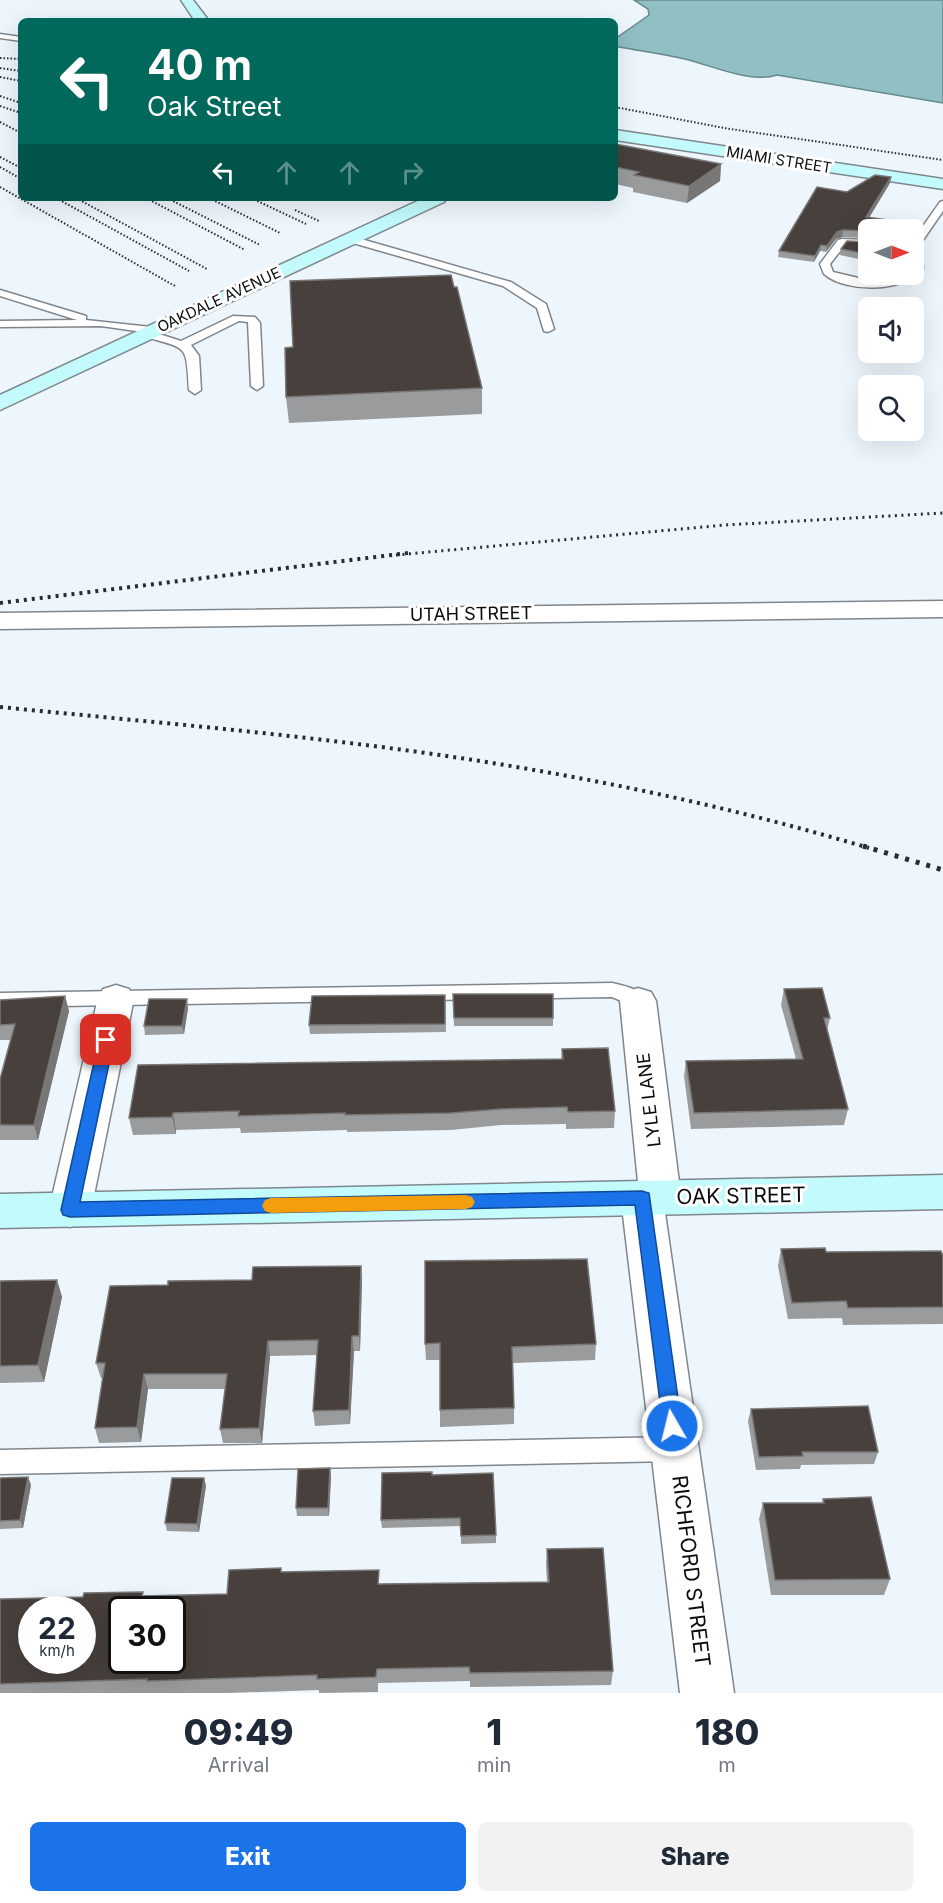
<!DOCTYPE html>
<html lang="en">
<head>
<meta charset="utf-8">
<style>
	:root { --surface:#fff; --page:#f2f2f3; --text:#1f2937; --muted:#747a83; --accent:#1a73e8 }
	body { margin:0; font-family:Inter,sans-serif; background:var(--page); color:var(--text); height:100vh; display:flex; flex-direction:column; font-size:22px; white-space:nowrap }
	* { box-sizing:border-box; margin:0 }
	p { font-size:20px; color:var(--muted) }
	.icon { flex:none; width:33px; height:33px; fill:none; stroke:currentColor; stroke-width:2; stroke-linecap:round; stroke-linejoin:round }
	.map { position:relative; height:1693px; overflow:hidden }
	.panel { display:flex; flex-direction:column; background:var(--surface); flex:1 }
	.panel>* { flex:none }
	.hud { position:absolute; left:18px; top:18px; width:600px; height:183px; border-radius:9px; box-shadow:0 6px 24px #0002; background:#00695c; color:#fff; overflow:hidden }
	.needle { width:39px; rotate:90deg }
	.fabs { position:absolute; left:858px; top:219px; display:grid; gap:12px }
	.fabs a { display:grid; place-items:center; width:66px; height:66px; border-radius:9px; background:var(--surface); box-shadow:0 6px 24px #0002; font-size:30px }
	.speed { position:absolute; left:18px; top:1596px; display:flex; gap:12px; font-size:30px; font-weight:700; text-align:center }
	.speed>* { display:grid; place-content:center; width:78px; height:78px; border-radius:50%; background:var(--surface); box-shadow:0 6px 24px #0002; line-height:1 }
	.speed small { font-size:15px; font-weight:400 }
	.speed .limit { border:3px solid #111; border-radius:9px; background:#fff; color:#111 }
	.pin { position:absolute; display:grid; place-items:center; width:51px; height:51px; color:#fff; margin:-26px; border-radius:12px; box-shadow:0 3px 9px #0006 }
	.me { position:absolute; width:66px; margin:-33px; rotate:352deg; stroke-linejoin:round; filter:drop-shadow(0 0 4px #0008) }
	.turn { display:flex; align-items:center; gap:21px; height:126px; padding:0 30px; font-size:27px }
	.turn .icon { width:78px; height:78px; stroke-width:2.5 }
	.turn b { display:block; font-size:42px; line-height:51px }
	.lanes { display:flex; align-items:center; height:57px; padding:0 30px; background:#0003; justify-content:center; gap:30px; direction:ltr }
	.lanes .off { opacity:.35 }
	.eta { display:flex; justify-content:space-evenly; align-items:center; height:102px; text-align:center }
	.eta b { font-size:36px; font-weight:800; line-height:42px }
	.action { display:flex; gap:12px; margin-top:auto; padding:12px 30px }
	.action a { flex:1; height:69px; border-radius:9px; background:var(--accent); color:#fff; font-size:24px; font-weight:800; line-height:69px; text-align:center }
	.action a+a { background:var(--page); color:var(--text) }
	.map>svg:first-child { display:block }
</style>
</head>
<body>
<div class="map">
<svg width="943" height="1693" viewBox="0 0 943 1693">
	<rect width="100%" height="100%" fill="#eef6fd"/>
	<path fill="#90bfc4" stroke="#68898d" stroke-width="1.5" d="M634,0H943V103L777,75C752,84 710,65 685,59C663,54 641,51 619,47L615,44V39L649,15L648,9Z"/>
	<g fill="none" stroke-linecap="round" stroke-linejoin="round">
		<defs>
			<path id="lane" d="M0,34L21,37V41L0,38Z
				M943,201V211L921,243L923,268C905,293 846,293 824,274L820,264L838,240L842,239L868,240V246L845,245L830,264L833,272L871,281L914,274V239L940,202Z
				M346,237H354L511,282L546,304L554,329L548,332L544,331L537,308L503,286L346,241Z
				M0,290L86,316V320L160,328L162,330L156,333L181,341L233,316L255,317L260,323L263,386L257,390L251,386L248,322L239,321L191,345L199,356L201,390L195,394L189,390C186,342 188,350 143,336V332L101,326L0,327V321L77,320L0,296Z
				M612,983C625,986 641,989 648,1001L645,1006L638,1008L612,997L0,1007V993Z
				M674,1437L683,1440L687,1449L683,1458L674,1461L0,1474V1450Z"/>
			<path id="street" d="M943,601V617L0,629V613Z
				M116,985L129,989L134,998L91,1210L85,1222L70,1227L55,1222L49,1210L98,998L103,989Z
				M638,988L651,992L656,1001L681,1198L675,1210L665,1213L734,1693H680L621,1198L627,1186L638,1182L620,1001L625,992Z"/>
			<path id="secondary" d="M181,0H193L209,21H195Z
				M615,130L943,179V189L615,140Z
				M424,198H447L444,202L0,410V395Z
				M943,1175V1209L0,1228V1194Z"/>
		</defs>
		<use href="#lane" stroke="#7f868c" stroke-width="3"/>
		<use href="#street" stroke="#7f868c" stroke-width="3"/>
		<use href="#secondary" stroke="#7f868c" stroke-width="3"/>
		<use href="#lane" fill="#fff" fill-rule="evenodd"/>
		<use href="#street" fill="#fff" fill-rule="evenodd"/>
		<use href="#secondary" fill="#c3fbfc" fill-rule="evenodd"/>
		<path stroke="#282c2e" stroke-width="2" stroke-dasharray="1.5 2" stroke-linecap="butt" d="M0,58L21,59
			M0,68L21,71
			M0,77L21,81
			M0,96L21,103
			M0,106L21,113
			M615,107L724,128L943,160
			M0,122L21,133
			M0,157L21,168
			M0,167L21,179
			M0,187L175,286
			M56,198L189,271
			M76,198L207,269
			M146,198L245,250
			M167,198L260,245
			M209,198L280,233
			M251,198L306,224
			M295,210L319,221"/>
		<path stroke="#282c2e" stroke-width="3" stroke-dasharray="2 4.5" stroke-linecap="butt" d="M396,555L725,525L943,513"/>
		<path stroke="#282c2e" stroke-width="4" stroke-dasharray="3 5" stroke-linecap="butt" d="M0,603L408,553
			M0,707C119,719 238,729 357,744C530,765 702,798 869,848"/>
		<path stroke="#282c2e" stroke-width="5" stroke-dasharray="4 7" stroke-linecap="butt" d="M863,846L943,870"/>
	</g>
	<path fill="#9a9b9c" d="M615,144L721,164L720,181L687,203L633,192V188L615,184Z
		M891,177L890,183L869,218L918,224L917,231L868,230V239V238L842,237L836,239L826,252L820,251L814,262L778,257L779,251L847,192Z
		M868,242V261L840,255L841,249Z
		M293,347L482,388V414L289,423L286,397Z
		M784,989L830,1018L827,1031L848,1109L844,1125L691,1129L684,1076L686,1061L796,1059L781,1005Z
		M453,994L553,1018V1026H454Z
		M445,995L446,1032L310,1034L309,1025Z
		M65,996L69,1011L38,1140H0V1079L11,1040H0V1000Z
		M188,1008L184,1034L145,1035L144,1026Z
		M562,1049L615,1111L614,1128L566,1129V1124L501,1125L451,1130L347,1132V1130L241,1133L240,1128L176,1130V1134L133,1135L129,1118L561,1059Z
		M781,1249L826,1252L943,1254V1324L843,1325L842,1318L788,1319L778,1266Z
		M361,1266L362,1281L360,1351H354L350,1424L315,1426L313,1411L317,1355L270,1356L262,1443H223L220,1429L225,1389H148L141,1442L99,1443L95,1428L103,1378H101L96,1363L168,1285L252,1280Z
		M57,1280L62,1297L44,1382L0,1383V1281Z
		M425,1344H596L595,1360L513,1363L514,1408V1424L440,1427V1360H426Z
		M751,1409L878,1452L874,1464L801,1465L800,1469L756,1470L748,1421Z
		M330,1468L331,1476L329,1516H297L296,1508Z
		M432,1475L496,1535V1543L461,1544V1526L382,1528L381,1520Z
		M28,1477L31,1485L23,1528L0,1529V1478Z
		M204,1478L206,1486L199,1532L167,1531L165,1523Z
		M823,1499L890,1579L884,1595H771L759,1519L763,1503H822Z
		M547,1549L613,1671L611,1685L470,1687V1681L378,1683V1692L319,1693V1690L229,1693H0V1599L227,1594L282,1572L380,1584L547,1582L546,1564Z"/>
	<path fill="#797776" d="M721,164L720,181L687,203L689,186Z
		M891,177L890,183L865,224L866,217Z
		M918,224L917,231L914,236V231Z
		M843,230L842,237L836,239L826,252L827,246L837,232Z
		M821,245L820,251L814,262L815,256Z
		M65,996L69,1011L38,1140L34,1125Z
		M187,999L188,1008L184,1034L182,1026Z
		M173,1113L176,1130V1134L172,1117Z
		M361,1266L362,1281L360,1351L359,1336Z
		M57,1280L62,1297L44,1382L38,1365Z
		M352,1336L354,1351L350,1424L349,1410Z
		M268,1341L270,1356L262,1443L259,1428Z
		M144,1374L148,1389L141,1442L137,1427Z
		M330,1468L331,1476L329,1516L328,1508Z
		M28,1477L31,1485L23,1528L20,1520Z
		M204,1478L206,1486L199,1532L197,1524Z"/>
	<path fill="#47403c" stroke="#797776" stroke-width="1.5" fill-rule="evenodd" d="M615,144L721,164L689,186L634,175L639,172L615,167Z
		M875,175L891,177L866,217L918,224L914,231V230H868V231L843,230L837,232L827,246L821,245L815,256L779,251L817,187L847,192Z
		M847,241L868,242V254L841,249Z
		M451,275L454,287H457L482,388L286,397L285,348L293,347L290,281Z
		M822,988L830,1018H824L848,1109L694,1113L686,1061L803,1059L784,989Z
		M453,994H553V1018H454Z
		M445,995V1024L309,1025L312,996Z
		M65,996L34,1125H0V1079L15,1024L0,1025V1000Z
		M149,999H187L182,1026H144Z
		M608,1048L615,1111L568,1112L567,1107L501,1109L451,1113L345,1115V1113L238,1116L239,1111L173,1113L172,1117L129,1118L138,1065L563,1059L562,1049Z
		M825,1248L826,1252L941,1251L942,1254H943V1307L848,1308L846,1301L792,1303L781,1249Z
		M587,1259L596,1344L512,1347L514,1408L440,1410V1343L425,1344V1261Z
		M361,1266L359,1336H352L349,1410L313,1411L318,1340L268,1341L259,1428L220,1429L227,1374H144L137,1427L95,1428L105,1363H96L110,1286L168,1285V1281L252,1280L253,1267Z
		M57,1280L38,1365L0,1366V1281Z
		M868,1406L878,1452H802L803,1456L759,1457L751,1409Z
		M330,1468L328,1508H296L298,1469Z
		M432,1472V1475L493,1473L496,1535L461,1536L460,1518L381,1520L382,1473Z
		M28,1477L20,1520L0,1521V1478Z
		M172,1478H204L197,1524L165,1523Z
		M871,1497L890,1579L775,1580L763,1503H824L823,1499Z
		M603,1548L613,1671L470,1673L469,1667L377,1669L376,1677L317,1679V1675L147,1681V1679L0,1684V1599L83,1597L84,1593L143,1592L142,1596L227,1594L229,1570L281,1568V1572L379,1570L378,1584L549,1582L547,1549ZM32,1610H82V1660H32ZM122,1610H172V1660H122Z"/>
	<path fill="#1a73e8" stroke="#114b97" stroke-width="1.5" d="M106,1034L112,1036L114,1040L80,1202L642,1191L649,1193L682,1426L679,1432L672,1435L666,1432L663,1426L635,1205L70,1217L63,1215L61,1210L99,1040L101,1036Z"/>
	<path fill="#f59e0b" d="M466,1195L472,1197L475,1202L472,1207L466,1209L271,1213L265,1211L262,1206L265,1200L271,1198Z"/>
	<g text-anchor="middle" stroke-width="6" stroke-linejoin="round" paint-order="stroke">
		<g font-size="15" fill="#090c0e" stroke="#fff">
			<text transform="translate(779 160) rotate(9)" y="5">MIAMI STREET</text>
			<text transform="translate(219 300) rotate(-25)" y="5">OAKDALE AVENUE</text>
		</g>
		<g font-size="18" fill="#090c0e" stroke="#fff">
			<text transform="translate(471 614) rotate(-1)" y="6">UTAH STREET</text>
			<text transform="translate(649 1100) rotate(-97)" y="6">LYLE LANE</text>
		</g>
		<g font-size="21" fill="#090c0e" stroke="#fff">
			<text transform="translate(741 1196) rotate(-1)" y="7">OAK STREET</text>
			<text transform="translate(691 1571) rotate(83)" y="7">RICHFORD STREET</text>
		</g>
	</g>
</svg>
<div class="fabs">
<a><svg class="needle" viewBox="-14 -14 28 28"><path d="M0-13l5 13h-10z" fill="#e53935"/><path d="M0 13l5-13h-10z" fill="#747a83"/></svg></a>
<a><svg class="icon" aria-label="sound" viewBox="0 0 24 24"><path d="M4 9h4l5-4v14l-5-4H4zM17 9q2 3 0 6"/></svg></a>
<a><svg class="icon" aria-label="search" viewBox="0 0 24 24"><circle cx="10" cy="10" r="6"/><path d="M15 15l6 6"/></svg></a>
</div>
<div class="speed"><div>22<small>km/h</small></div><div class="limit">30</div></div>
<div class="pin" style="left:106px;top:1040px;background:#d93025"><svg class="icon" aria-label="arrive" viewBox="0 0 24 24"><path d="M6 21V4h12l-3 4 3 4H6"/></svg></div>
<svg class="me" style="left:672px;top:1426px" viewBox="-20 -20 40 40"><circle r="17" fill="#1a73e8" stroke="#fff" stroke-width="3"/><path d="M0-11L8 9 0 5-8 9z" fill="#fff"/></svg>
<div class="hud">
<div class="turn"><svg class="icon" aria-label="left" viewBox="0 0 24 24"><path d="M17 20v-9H6M10 6l-5 5 5 5"/></svg><div><b>40 m</b>Oak Street</div></div>
<div class="lanes"><svg class="icon" aria-label="left" viewBox="0 0 24 24"><path d="M17 20v-9H6M10 6l-5 5 5 5"/></svg><svg class="icon off" aria-label="ahead" viewBox="0 0 24 24"><path d="M12 20V5M6 11l6-6 6 6"/></svg><svg class="icon off" aria-label="ahead" viewBox="0 0 24 24"><path d="M12 20V5M6 11l6-6 6 6"/></svg><svg class="icon off" aria-label="right" viewBox="0 0 24 24"><path d="M7 20v-9h11M14 6l5 5-5 5"/></svg></div>
</div>
</div>
<section class="panel">
<div class="eta">
<div><b>09:49</b><p>Arrival</p></div>
<div><b>1</b><p>min</p></div>
<div><b>180</b><p>m</p></div>
</div>
<div class="action"><a>Exit</a><a>Share</a></div>
</section>
</body>
</html>
